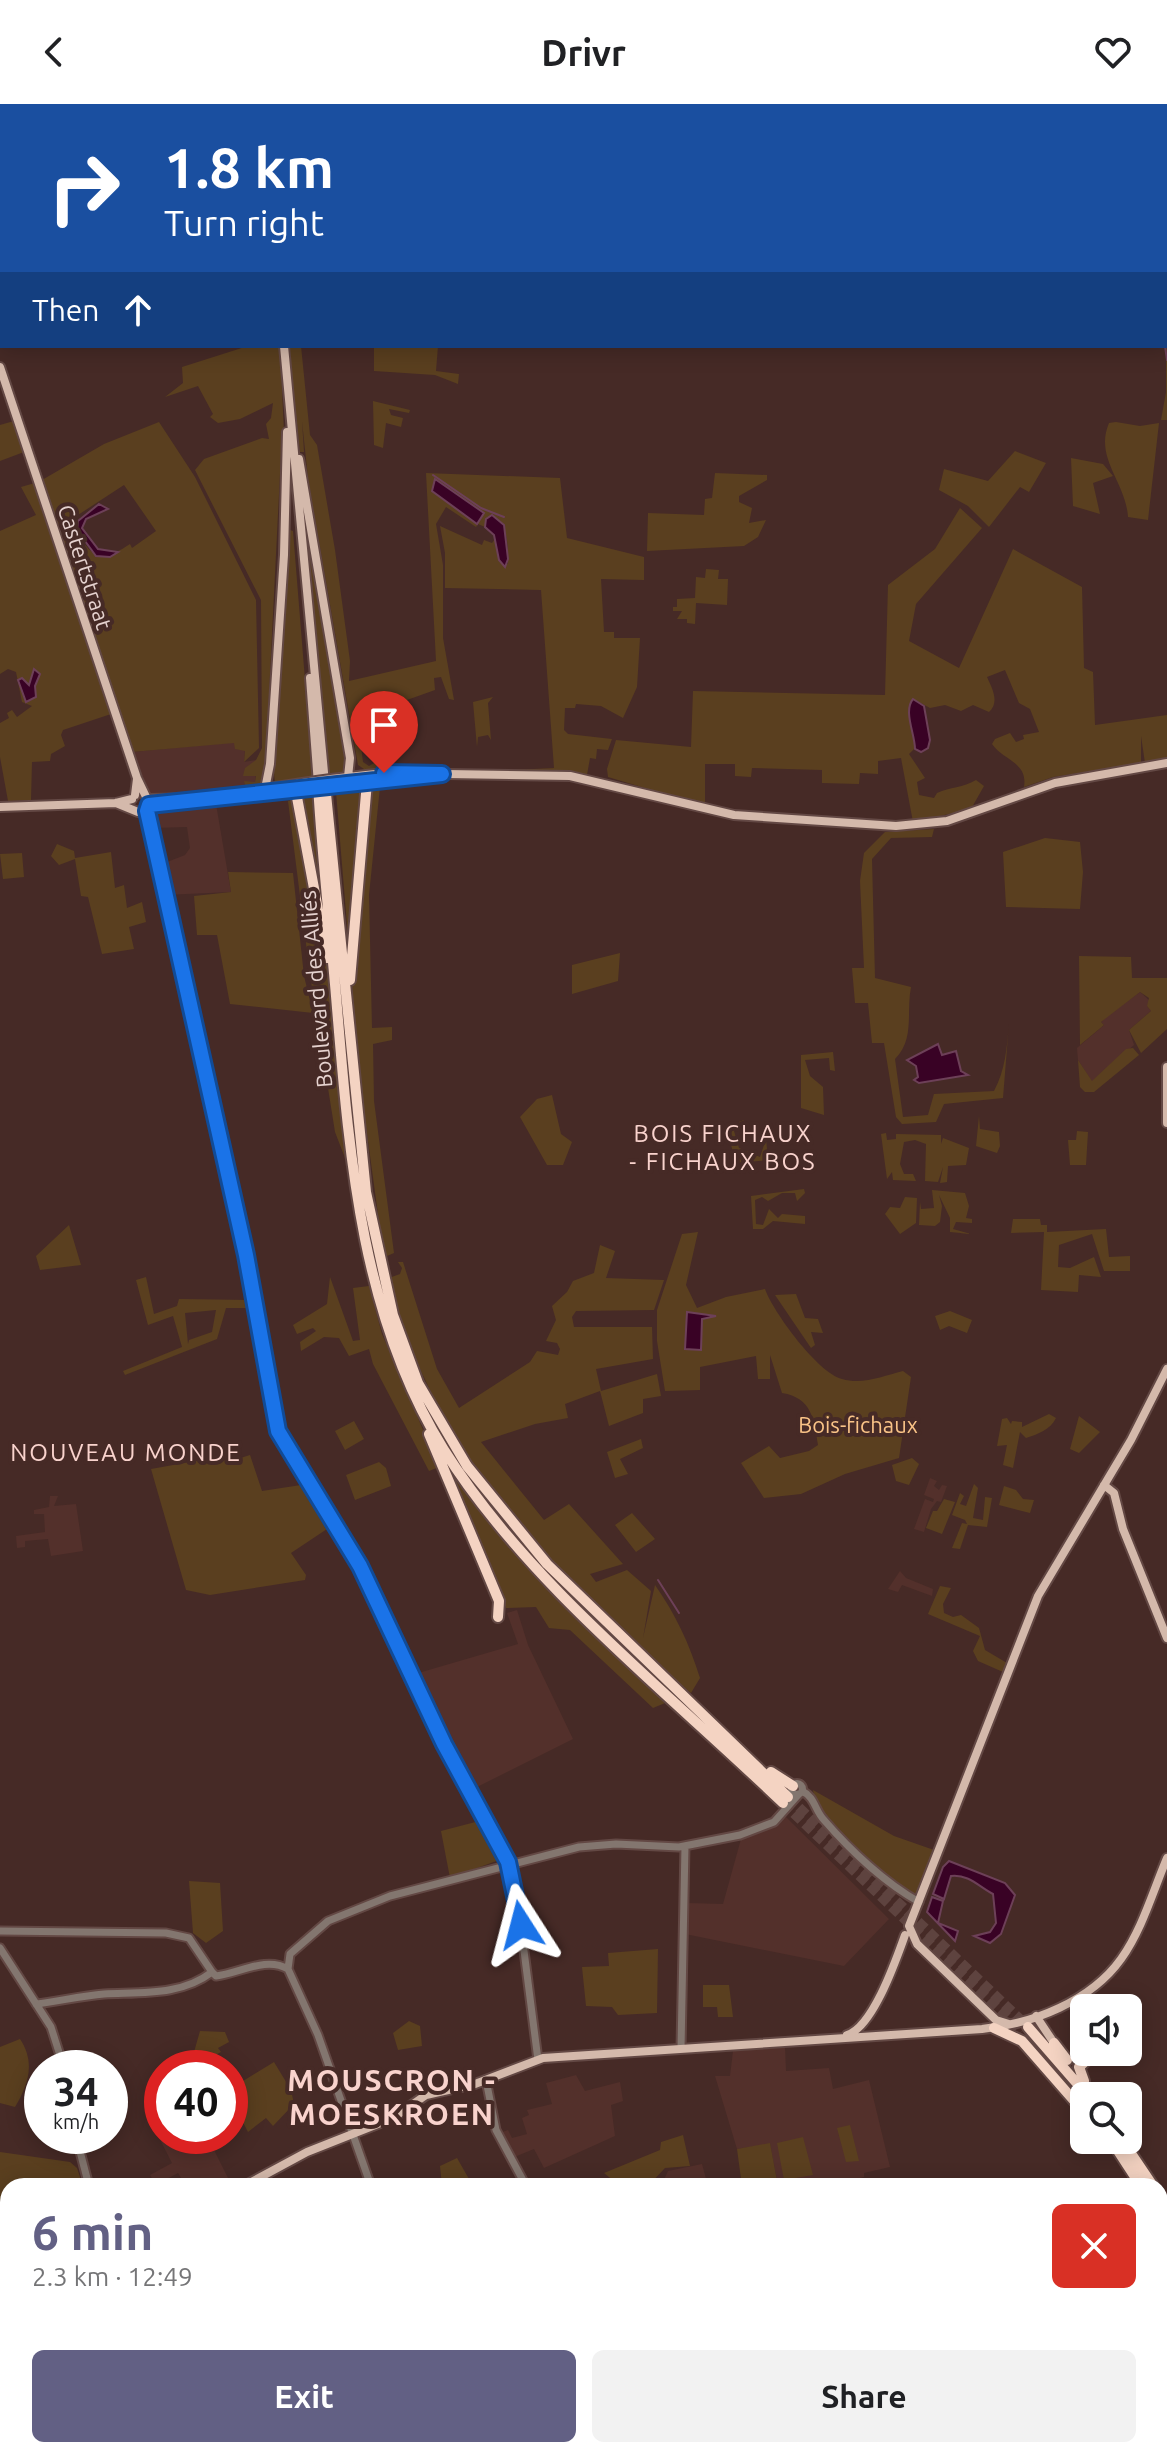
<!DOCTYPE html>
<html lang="en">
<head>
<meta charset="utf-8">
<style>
	:root { --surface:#fff; --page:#f2f2f2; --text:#202124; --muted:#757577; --accent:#626084 }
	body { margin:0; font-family:Ubuntu,sans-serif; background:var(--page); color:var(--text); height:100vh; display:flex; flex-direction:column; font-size:30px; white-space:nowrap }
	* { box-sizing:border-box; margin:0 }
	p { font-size:26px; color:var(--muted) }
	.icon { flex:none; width:44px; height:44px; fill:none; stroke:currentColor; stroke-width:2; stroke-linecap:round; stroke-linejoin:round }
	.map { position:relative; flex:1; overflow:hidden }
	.side { position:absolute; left:0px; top:2074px; width:1168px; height:280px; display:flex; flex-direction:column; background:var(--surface); border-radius:24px 24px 0 0; box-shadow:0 4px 20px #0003 }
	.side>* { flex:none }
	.hud { position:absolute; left:0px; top:0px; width:1168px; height:244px; box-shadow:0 4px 20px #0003; background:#1a4fa0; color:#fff; overflow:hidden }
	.buttons { position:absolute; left:1070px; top:1890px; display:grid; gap:16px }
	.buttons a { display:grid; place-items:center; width:72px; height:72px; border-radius:12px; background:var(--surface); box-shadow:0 4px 20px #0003; font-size:40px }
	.speed { position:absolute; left:24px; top:1946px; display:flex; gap:16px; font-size:40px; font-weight:700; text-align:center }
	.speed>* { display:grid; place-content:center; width:104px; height:104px; border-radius:50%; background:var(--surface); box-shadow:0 4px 20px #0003; line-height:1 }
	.speed small { font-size:20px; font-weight:400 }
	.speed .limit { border:12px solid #d22; background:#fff; color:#111 }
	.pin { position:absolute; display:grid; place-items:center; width:68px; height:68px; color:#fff; margin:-82px -34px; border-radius:50% 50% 50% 0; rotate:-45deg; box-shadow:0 0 8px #0007 }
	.pin .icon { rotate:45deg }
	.me { position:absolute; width:88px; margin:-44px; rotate:351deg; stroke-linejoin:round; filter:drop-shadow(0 0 6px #0008) }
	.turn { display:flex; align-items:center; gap:28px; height:168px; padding:0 32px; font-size:36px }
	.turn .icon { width:104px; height:104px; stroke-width:2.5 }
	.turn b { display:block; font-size:56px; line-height:68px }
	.then { display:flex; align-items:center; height:76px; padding:0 32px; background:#0003; gap:16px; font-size:30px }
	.round { display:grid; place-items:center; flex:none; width:84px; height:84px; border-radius:12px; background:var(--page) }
	.overview { display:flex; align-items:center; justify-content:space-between; height:136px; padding:0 32px }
	h1 { font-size:48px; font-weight:700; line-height:60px; color:var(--accent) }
	.primary-button { display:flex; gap:16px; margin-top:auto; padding:16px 32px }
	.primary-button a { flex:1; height:92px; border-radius:12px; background:var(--accent); color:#fff; font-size:32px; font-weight:700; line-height:92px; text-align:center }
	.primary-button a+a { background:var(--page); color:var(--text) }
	header { display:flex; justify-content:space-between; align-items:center; height:104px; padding:0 32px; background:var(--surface); font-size:36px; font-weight:700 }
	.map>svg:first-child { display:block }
</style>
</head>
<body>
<header><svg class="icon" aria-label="back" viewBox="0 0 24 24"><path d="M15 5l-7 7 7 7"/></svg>Drivr<svg class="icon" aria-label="heart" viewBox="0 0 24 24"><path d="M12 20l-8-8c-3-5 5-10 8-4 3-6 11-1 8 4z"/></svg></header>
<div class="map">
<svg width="1167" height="2354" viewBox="0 0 1167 2354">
	<rect width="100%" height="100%" fill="#462a26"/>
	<path fill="#53302b" d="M236,638V645L245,646L244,658L256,656L255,697L216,700L231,788L164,791L162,760L185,751L190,744L187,723L153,724L132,648Z
		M1140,888L1150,897L1147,902L1151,907L1129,926L1134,941L1092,978L1078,956L1077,944L1104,921L1101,918L1107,912Z
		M930,1374L937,1377L934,1382L939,1386L942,1381L947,1382L941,1398L937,1397L931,1405L924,1428L914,1425L925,1395L933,1398L934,1395L924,1391Z
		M50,1392H58L54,1402L76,1400L83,1447L51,1452L48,1435L25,1437V1443L17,1444L16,1432L45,1428L44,1410H34V1406L49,1403Z
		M900,1467L906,1474L933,1485L932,1492L902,1481L898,1488L888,1485Z
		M517,1506L528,1541L573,1635L473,1685L415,1570L518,1540L507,1509Z
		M786,1713L889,1815L844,1862L685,1830L687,1799L723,1800L741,1735L771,1724Z
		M785,1943L786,1967L829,1964L833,1985L869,1976L890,2063L864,2069V2073L840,2079V2082H778L770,2040L737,2045L715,1972H730L733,1947Z
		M576,1971L585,1987L620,1978L623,1997L611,2001L615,2032L544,2064L534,2045L512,2054L500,2029L508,2026L512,2034L527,2030L522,2014L529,2011L527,2006L552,2000L546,1979Z
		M162,2019V2032H207L232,2082H186L178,2069L156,2081L150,2071L172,2059L153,2022Z
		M702,2060L708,2082H661L668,2067Z"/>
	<path fill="#5a3f1f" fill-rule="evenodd" d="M1143,0H1167V316H1161L1166,288V2H1140Z
		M248,242H280L285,350H281L265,671L259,682L246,684L244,677L255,678L256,672H243L245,664L256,656L262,644L261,496L195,366L204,355L262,334L269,335L266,320L271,314L273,299L240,315L218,319L210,313L213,310L198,282L165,293L183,279L182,263Z
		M289,242H301L310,331L317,341L335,446L350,557L349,577L436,557L426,369L560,374L567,434L644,453V476L601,475L604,528H614V534H640L637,583L623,614L601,602L576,600L575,604H565L564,626L568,630L612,635L608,646L597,645L596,655L590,654L587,671L512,666L554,664L541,486L445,484V449L440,422L482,441L484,436L492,439L495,435L499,456L508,460C508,441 509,419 490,412L485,423L478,420L476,423L446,403L436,420L443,461V534L454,596L449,595L441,573L434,574L435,586L407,596L401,643L393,642L391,609H381L376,598L356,602L363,658L369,662L376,658L378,664L367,667L358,661L308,374L302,317L304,348H300Z
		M374,242H438L436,267L459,270L458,280L435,271L374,267Z
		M373,297L410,306L409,309L389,305L391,311L403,314L401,323L386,319L383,344L374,341Z
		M14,317L24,348L0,357V321Z
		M159,318L195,373L256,496L259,644L244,658L245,647L235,645L234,639L132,648L59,430L75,420C87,453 101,460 130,440L132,444L156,427L124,381L58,424L42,376L104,340Z
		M1116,318L1140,322L1159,319L1148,416L1128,413C1126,378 1094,354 1109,319Z
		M1015,347L1046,359L1029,388L1020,383L989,423L968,402L939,386L944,365L988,377Z
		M1071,354L1103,360L1113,372L1093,379L1100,410L1073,402Z
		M715,369L767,371V376L739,392V398L752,404L749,419L766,416L758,433L744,442L647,447L648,409L704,411L705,395L712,394Z
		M35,379L111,610L63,626L61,631L65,642L51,650L50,657L32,658L31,696L8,697L0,653V619L9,614L7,609L12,606L17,613L32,602L22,598L16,568L8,565L0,570V427L36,411L21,383Z
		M960,404L982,424L916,500L909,537L959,564L1013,445L1082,483L1084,564L1093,568L1095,621L1167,611V656L1145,659L1141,632V659L1053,673L1024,683C1028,658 1004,657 992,640L995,635L1010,629L1016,638L1024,635L1023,631L1039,628L1030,605L1019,599L1005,566L987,573C992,584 1000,598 989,608L973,601L961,607L945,601L930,604L913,595L909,602L916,643L909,650L925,674L917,678L919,691L934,694L937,689C950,683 963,684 976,676L984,682L971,705L913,718L901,654L878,657V670L860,669L859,680L822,679V666L752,664L751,673L735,672V660H705V702L608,673L607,665L616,636L691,643L693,587L885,591L888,481L935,445Z
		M306,417L347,656V668L329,672Z
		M290,426L293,427L313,675L279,680L275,679L274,669Z
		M706,465L719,466L718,475H728L727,501L696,499L695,520L687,519V515H677L682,507H673V503H677V495L695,494L696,473L705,474Z
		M493,593L488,599L491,636L488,631L478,633L477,643L473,598Z
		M380,683L369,791L372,924L392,923V936L373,940L374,997L394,1149L387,1152L383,1147L360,978L336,688Z
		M318,692C330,813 332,934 345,1054L335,1028L310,871L288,697Z
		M934,725L932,733L891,734L872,755L875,874L911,883C906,909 915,935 895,955L903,1013L928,1011L934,990L994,987C1005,967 1007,944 1009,919L1003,994L944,1000L936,1018L902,1020L896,1013L884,939H872L868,899H855L852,864H864L860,777L864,749L885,728Z
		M1045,734L1080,738L1083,768L1080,805L1006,803L1003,748Z
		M57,740L74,747L75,754L111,748L115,784L124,781L127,804L142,798L146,818L129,823L134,845L102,850L88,793L81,792L75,755L59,761L51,752Z
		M22,749L24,773L3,775L0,750Z
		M228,768L293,769L304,872L313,909L230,900L217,831H197L194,792L231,788Z
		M620,849L618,877L572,890V861Z
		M1079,852L1131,853L1132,874H1167V925L1141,949L1129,926L1151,907L1147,902L1149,894L1140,888L1101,918L1104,921L1080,941Z
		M1133,944L1139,951L1094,988H1085L1080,983L1078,956L1092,977L1126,945Z
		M833,948L835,967L830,966L829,954L805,956L810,972L823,983L824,1011L801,1004V951Z
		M552,991L561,1030L572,1038L563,1061H547L520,1013L537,995Z
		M979,1012L980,1025L999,1028L1000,1042L997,1049L976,1042Z
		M744,1016L734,1027L739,1044L760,1053L766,1035L768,1056L736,1059L726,1023Z
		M1077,1027L1088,1028L1086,1061H1070L1068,1036H1076Z
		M886,1029L887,1036L896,1035V1030L941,1031V1040L943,1034L969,1044L966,1061L948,1062L947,1078L940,1079L943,1063L938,1078L925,1077L926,1040L915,1036L904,1038L900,1060L904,1070H913L916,1077L893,1076L892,1068L887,1075L881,1030Z
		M804,1085L805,1089L797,1097L795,1089H782L768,1097L762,1093L755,1096L756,1120L763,1121L769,1105L778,1114L782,1110L805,1112V1120L773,1117L763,1125H753L751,1092Z
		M932,1086L965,1089L969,1102L966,1114L972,1115V1119L956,1118L953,1125L971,1130L950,1128V1114L939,1091L942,1102L940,1118L935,1122L919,1121L920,1098L921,1105L934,1104Z
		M905,1093L917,1094L916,1119L900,1130L885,1110L890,1103L900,1104Z
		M1013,1115H1040L1041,1121H1047V1128L1106,1125L1109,1153L1130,1152V1167H1104L1092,1130L1059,1141L1058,1163L1070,1164L1094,1153L1101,1173L1079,1171L1078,1188L1041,1186L1044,1128L1011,1129Z
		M69,1121L81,1161L40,1166L36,1152Z
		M698,1128L686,1181L697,1204L726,1193L765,1185C773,1208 818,1269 842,1275C863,1281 883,1272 903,1267L911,1273L899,1354L845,1370L801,1390L764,1394L741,1359L769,1342L780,1354L809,1347L818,1341C814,1315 812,1294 782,1289L770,1251V1275H758L756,1252L700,1263V1286L665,1287L657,1237V1206L682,1130Z
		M600,1141L615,1147L606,1174L664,1176L654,1206L576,1207L572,1213L574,1223H652L653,1255L596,1265L601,1287L657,1270L661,1292L643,1295V1309L609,1322L600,1287L565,1300L568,1314L535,1320L481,1338L544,1416L569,1400L623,1460L590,1470L596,1478L627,1466L651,1487L643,1534L655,1481C676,1511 689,1539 700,1574L691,1589C559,1480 430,1345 389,1174L400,1170L402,1164L398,1158H403L437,1265L459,1304L530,1258L537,1247L558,1251L560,1245L557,1239L546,1237L556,1216L552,1202L567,1188L573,1177L594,1169Z
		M146,1173L154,1210L177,1202L179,1195L250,1196L249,1204H226L217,1235L125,1271L123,1267L182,1243L173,1212L148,1221L136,1176ZM216,1206L212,1228L189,1236L188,1240L185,1209Z
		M330,1173L353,1237L360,1236L353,1184L369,1182L382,1230L439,1363L429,1367L373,1260L369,1245L349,1252L339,1234L324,1233L301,1247L300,1238L316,1227L313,1224L297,1230L293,1221L327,1200Z
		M796,1190L805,1214L818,1215L823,1229L811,1228L815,1241L811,1244L775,1191Z
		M950,1207L972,1216L967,1229L949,1222L940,1226L935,1212Z
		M1049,1310L1056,1314C1050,1326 1038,1330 1026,1334L1020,1328L1013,1364L1003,1361L1007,1341L997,1342L1002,1315L1007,1314L1011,1320L1012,1317L1022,1318V1323Z
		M1079,1312L1100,1328L1079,1349L1070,1345Z
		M354,1317L364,1335L345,1346L335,1327Z
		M641,1335L643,1344L620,1355L628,1370L615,1374L607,1348Z
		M229,1351L231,1357L250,1351L262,1387L301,1381L333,1421L291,1449L306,1471L305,1476L210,1491L186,1486L151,1365Z
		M912,1354L919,1360L909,1381L896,1377L892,1361Z
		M379,1358L386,1364L391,1382L355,1396L346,1371Z
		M456,1369L498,1426L670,1597L653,1604L570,1526L549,1524L536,1503L506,1504L451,1372Z
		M974,1380L978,1384L973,1414L983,1416L985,1393L992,1394L987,1423L968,1421L960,1445L952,1444L962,1419L967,1420L965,1416L952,1411L960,1389L964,1392L960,1400L966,1402Z
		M1004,1382L1016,1386L1023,1395L1034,1396L1030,1409L999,1401Z
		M944,1395L955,1398L942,1430L926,1424L933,1407H937Z
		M632,1409L655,1435L636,1448L615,1421Z
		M940,1482L951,1484L943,1500L944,1509L953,1513L961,1511L979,1524L985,1546L1007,1559L1003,1568L978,1557L973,1547L980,1532L928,1510Z
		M813,1686L894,1732L934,1746L918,1789L911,1790C887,1774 816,1713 813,1686Z
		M483,1716L499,1748V1756L450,1774L441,1727Z
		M189,1777L220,1779L223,1827L206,1839L193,1829Z
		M658,1845L657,1909L618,1911L612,1903L586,1902L582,1863L609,1862L608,1849Z
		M703,1881H729L733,1913H718L717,1903H703Z
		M409,1917L420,1922L422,1942L398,1946L393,1929Z
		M200,1927L225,1928L229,1938L218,1944L221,1948L203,1958L194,1948Z
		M20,1935C36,1959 28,1981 15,2003L0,1999V1943Z
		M274,1958L291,1986L294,2000L273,2022L266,2014L248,2028L230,1993V1985Z
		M850,2021L859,2057L846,2058L837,2024Z
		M683,2031L690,2062L665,2064L648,2082H620L604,2069L660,2046L661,2038Z
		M803,2033L813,2071L784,2076L777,2039Z
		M770,2039L778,2082H742L737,2045Z
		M0,2048L70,2058L77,2064L83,2082H8V2177L0,2178Z
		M457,2054L473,2082H442L440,2062Z
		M725,2346H823L824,2349L814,2354H727Z"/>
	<path fill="#390225" stroke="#6d4058" stroke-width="2" d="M435,375L484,409L477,420L432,387Z
		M99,400L108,405L86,415L82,424L98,445L118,448L110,453L96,452L77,426L78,417Z
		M492,411L504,421L508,455L505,463L499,456L494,431L485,423L486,415Z
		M34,565L40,570L35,582L36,593L26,598L18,576L22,574L29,581Z
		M913,595L924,602L930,636L928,644L921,648L915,645C915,630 903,607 913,595Z
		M938,940L942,951L956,947L961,967L968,971L919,979L914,976L918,973L916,962L907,956Z
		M687,1208L716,1212L702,1215L701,1246L685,1245Z
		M949,1757L1005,1779L1015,1791L1001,1830L990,1839L974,1832L990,1828L996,1819L993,1790C979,1783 969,1770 951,1772L944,1795L933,1790L943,1763Z
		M932,1793L943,1797L938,1819L958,1827L955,1837L927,1808Z"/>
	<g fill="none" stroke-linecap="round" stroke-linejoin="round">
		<path stroke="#6d4058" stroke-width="2" d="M295,0V2
			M1165,242L1167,256
			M433,371L481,404L504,413
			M658,1476L679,1509"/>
		<path stroke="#5e433f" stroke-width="10" stroke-dasharray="10 5" stroke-linecap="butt" d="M788,1693L1026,1921
			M783,1699L1022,1927"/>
		<defs>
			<path id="minor" d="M147,705L246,1151L278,1327L360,1462L444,1640L508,1758L518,1800L538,1956
				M791.5 1685a5.5 5.5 0 1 1 11 0a5.5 5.5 0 1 1-11 0Z
				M802,1687C815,1693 815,1707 824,1716C850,1746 885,1779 919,1798
				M0,1827L166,1829L189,1834L212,1868
				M0,1844L51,1923L64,1964
				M288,1865L290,1850L328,1817L390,1792L579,1743L616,1740L679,1743L740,1731L774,1718L799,1690
				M212,1868L216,1872C240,1869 266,1852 288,1865L318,1931L371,2082
				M36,1900C59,1897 82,1892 104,1890C141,1888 181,1892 212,1868
				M681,1944L685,1742
				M486,1976L496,2026L526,2082
				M76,2032L89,2082
				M128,2346L130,2354
				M465,2346L468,2354
				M921,2346L923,2354"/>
			<path id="major" d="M262,2V0
				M284,242L325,679
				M0,263L137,674L149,699L147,705L138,708L116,699
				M299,355L350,654L348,673L329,683
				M310,574L318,680
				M331,675L384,669L570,672L734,711L896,722L947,717L1055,679L1167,659
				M339,682L397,674
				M265,685L270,660L284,451L287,328
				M135,691L137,675
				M149,695L203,694L309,678
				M228,695L300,687
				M0,703L116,699L132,695
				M1167,963V1019
				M1104,1381L1114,1389L1123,1425L1167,1534
				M1036,1912L1054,1939
				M1009,1920L996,1916L917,1840L909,1822L1038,1492L1131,1336L1167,1265
				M847,1931C873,1923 896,1856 905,1831
				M244,2082L307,2048L393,2014L426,1991L475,1980L543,1954L982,1925C1033,1920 1091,1897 1121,1855C1142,1826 1153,1787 1167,1754
				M0,2245L8,2241"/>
			<path id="highway" d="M325,680L366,1088L393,1211L418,1279L467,1362L547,1460L788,1693
				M318,681C322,751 330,821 336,892C349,1047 360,1211 444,1346C529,1481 669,1589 783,1699
				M296,688L327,854
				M350,876L367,678
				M429,1330L499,1497L498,1513
				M771,1668L793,1682
				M1028,1923L1088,1992
				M994,1924L1022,1937L1084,2008
				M1054,1939L1067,1956
				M1084,1977L1079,1963L1090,1953
				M1111,2036L1141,2082
				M1122,2036L1153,2082
				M1160,2093L1167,2105
				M1160,2113L1167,2125"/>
		</defs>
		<use href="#minor" stroke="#634844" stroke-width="11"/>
		<use href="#major" stroke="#634844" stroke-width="12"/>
		<use href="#highway" stroke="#634844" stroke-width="14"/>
		<use href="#minor" stroke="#83766f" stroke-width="7"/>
		<use href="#major" stroke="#d4b9ab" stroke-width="8"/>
		<use href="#highway" stroke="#f4d3c2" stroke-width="10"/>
		<path stroke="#cebab7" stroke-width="2" stroke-dasharray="10 10" stroke-linecap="butt" d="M1160,2274L1167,2254
			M1116,2354L1122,2346"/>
		<defs>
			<path id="major-bridge" d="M309,678L331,675
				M300,687L329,683"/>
		</defs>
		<use href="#major-bridge" stroke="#634844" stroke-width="12" stroke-linecap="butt"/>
		<use href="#major-bridge" stroke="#d4b9ab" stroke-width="8"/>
	</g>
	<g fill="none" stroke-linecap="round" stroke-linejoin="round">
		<defs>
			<path id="route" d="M384,669L442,670L149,701L147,707L246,1151L278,1327L360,1462L444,1640L508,1758L521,1821"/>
		</defs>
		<use href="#route" stroke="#114b97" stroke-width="20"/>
		<use href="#route" stroke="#1a73e8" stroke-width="14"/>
	</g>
	<g text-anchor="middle" stroke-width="8" stroke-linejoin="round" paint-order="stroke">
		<g font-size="22" fill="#e5d2cf" stroke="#462a26">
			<text transform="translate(85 463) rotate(72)" y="8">Castertstraat</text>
			<text transform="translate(316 885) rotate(-95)" y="8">Boulevard des Alliés</text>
		</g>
		<g font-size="22" fill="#f9c387" stroke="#462a26">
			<text x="858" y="1329">Bois-fichaux</text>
		</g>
		<g font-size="24" letter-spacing="2" fill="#f9d3cd" stroke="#462a26">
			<text x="723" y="1038">BOIS FICHAUX<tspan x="723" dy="28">- FICHAUX BOS</tspan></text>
			<text x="126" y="1357">NOUVEAU MONDE</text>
		</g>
		<g font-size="30" font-weight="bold" letter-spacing="2" fill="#f9d3cd" stroke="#462a26">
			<text x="392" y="1987">MOUSCRON -<tspan x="392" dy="34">MOESKROEN</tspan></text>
		</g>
	</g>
</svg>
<div class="buttons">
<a><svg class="icon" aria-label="sound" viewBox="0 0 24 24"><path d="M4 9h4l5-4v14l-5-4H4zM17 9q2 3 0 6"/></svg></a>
<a><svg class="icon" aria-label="search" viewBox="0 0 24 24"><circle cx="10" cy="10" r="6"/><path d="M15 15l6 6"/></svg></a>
</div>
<div class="speed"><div>34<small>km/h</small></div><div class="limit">40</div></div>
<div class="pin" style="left:384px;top:669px;background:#d93025"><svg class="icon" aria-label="arrive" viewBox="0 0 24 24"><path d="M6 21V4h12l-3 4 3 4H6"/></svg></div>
<svg class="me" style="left:521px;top:1821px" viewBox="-20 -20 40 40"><path d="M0-17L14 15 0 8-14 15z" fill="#1a73e8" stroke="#fff" stroke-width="4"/></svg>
<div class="hud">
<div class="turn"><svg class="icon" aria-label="right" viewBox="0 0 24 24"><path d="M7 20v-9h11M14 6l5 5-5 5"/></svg><div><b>1.8 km</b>Turn right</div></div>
<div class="then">Then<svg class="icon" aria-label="ahead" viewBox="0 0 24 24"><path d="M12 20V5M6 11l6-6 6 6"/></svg></div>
</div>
<section class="side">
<div class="overview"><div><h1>6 min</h1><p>2.3 km · 12:49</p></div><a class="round" style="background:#d93025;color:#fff"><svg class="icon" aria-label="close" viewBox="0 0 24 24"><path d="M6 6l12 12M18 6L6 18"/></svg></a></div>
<div class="primary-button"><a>Exit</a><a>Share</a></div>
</section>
</div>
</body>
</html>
